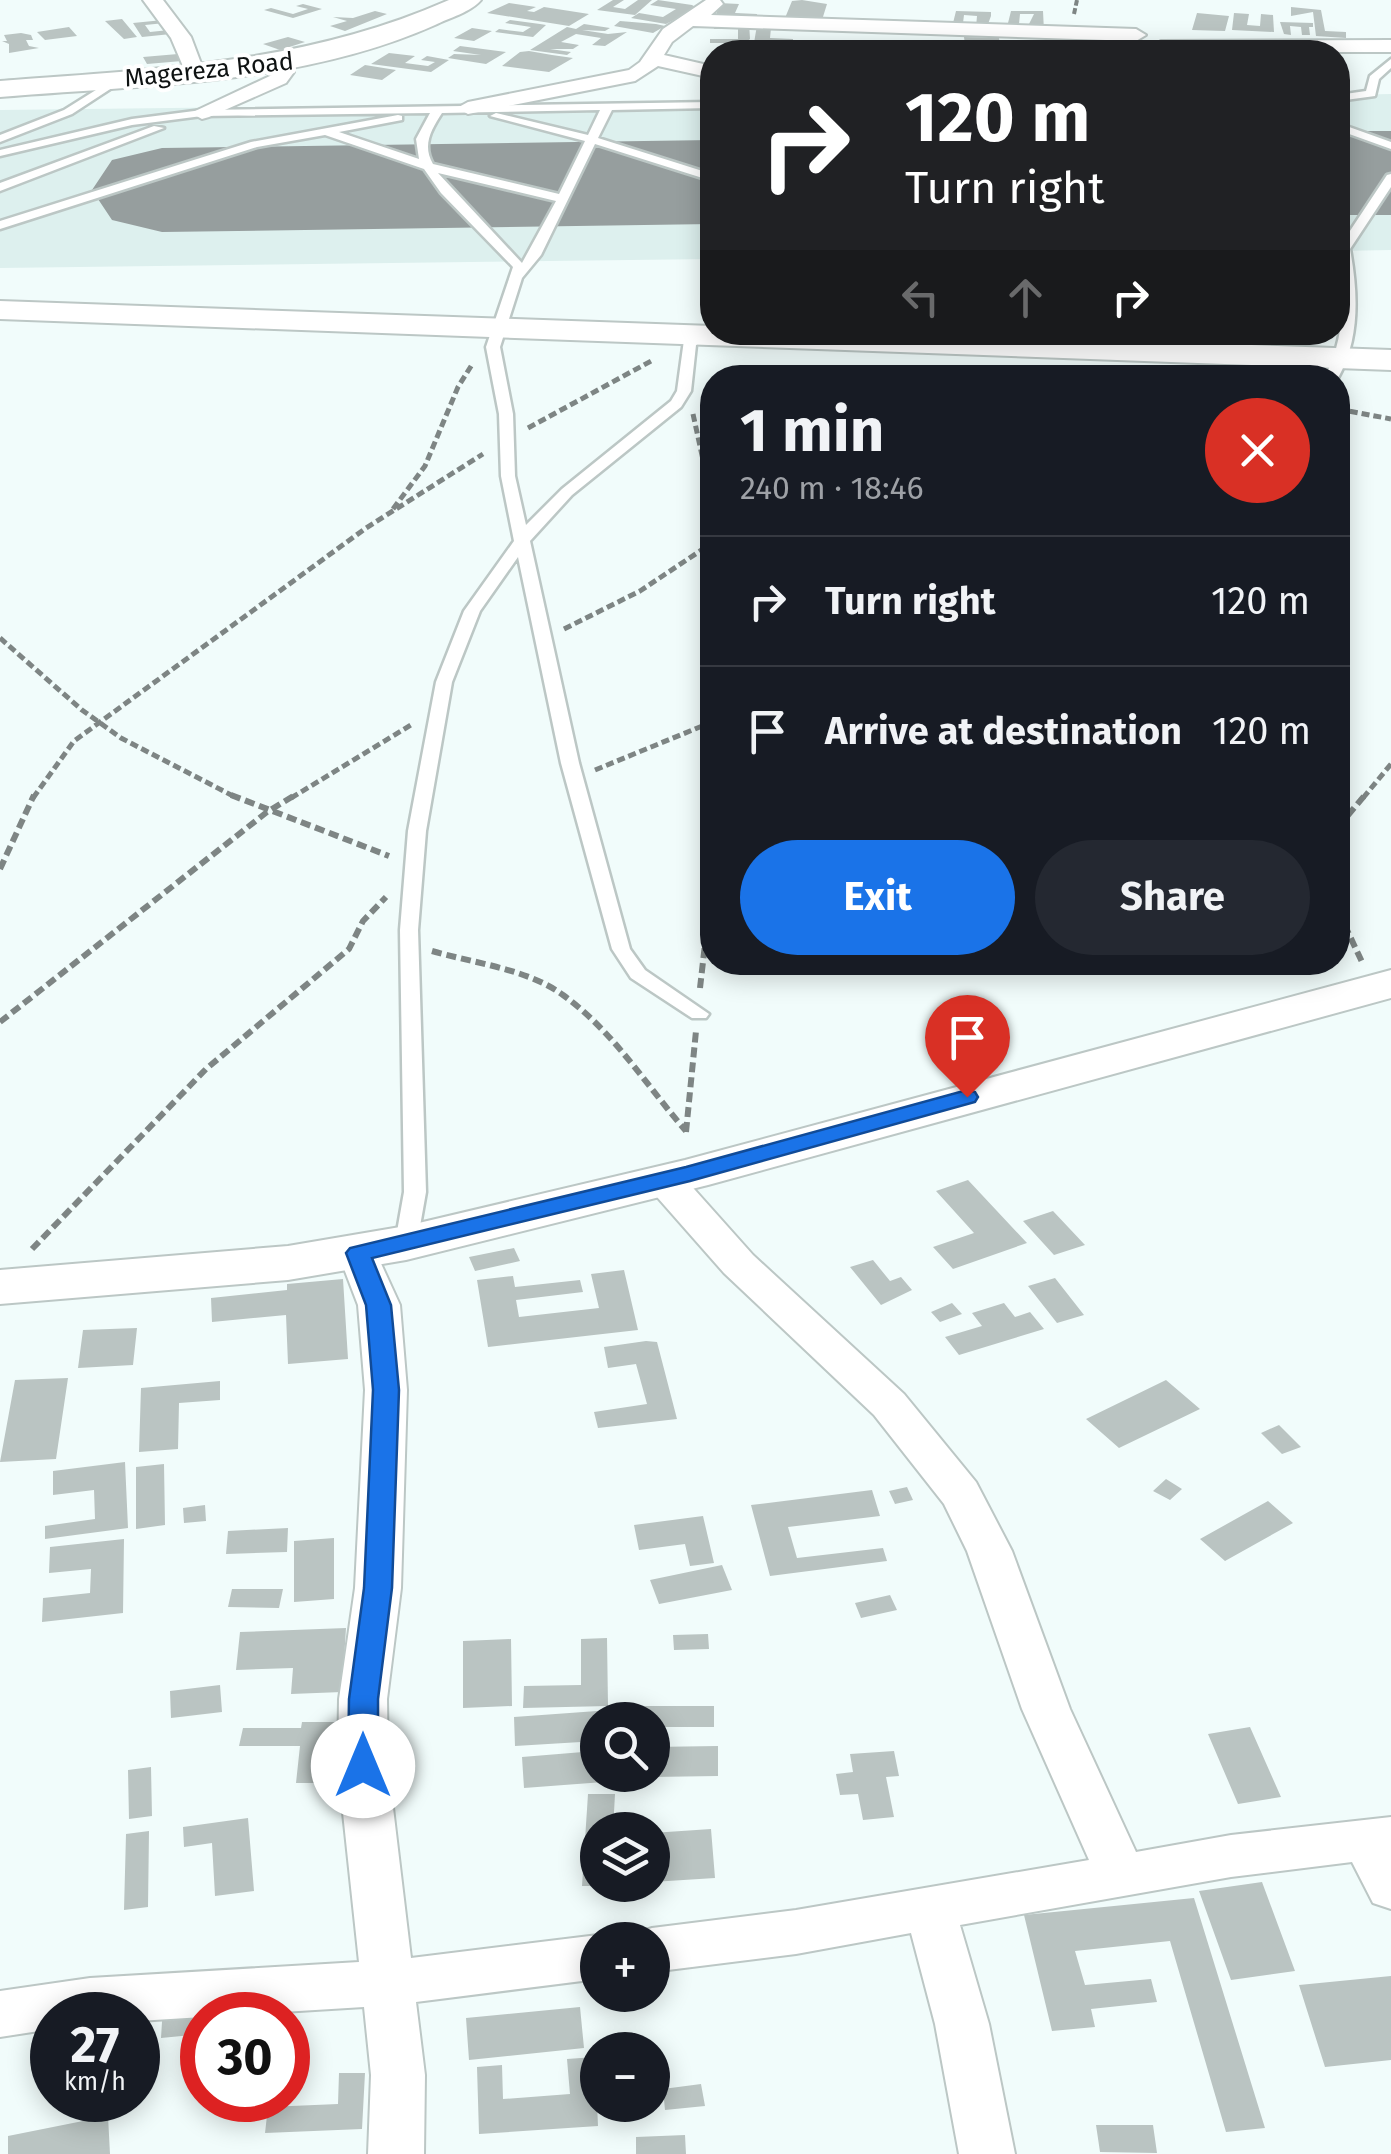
<!DOCTYPE html>
<html lang="en">
<head>
<meta charset="utf-8">
<style>
	:root { --surface:#171b24; --page:#242831; --text:#f1f3f6; --muted:#9ea1a6; --line:#363941; --accent:#1a73e8 }
	body { margin:0; font-family:"Fira Sans",sans-serif; background:var(--page); color:var(--text); height:100vh; display:flex; flex-direction:column; font-size:38px; white-space:nowrap }
	* { box-sizing:border-box; margin:0 }
	p { font-size:32px; color:var(--muted) }
	.icon { flex:none; width:55px; height:55px; fill:none; stroke:currentColor; stroke-width:2; stroke-linecap:round; stroke-linejoin:round }
	.map { position:relative; flex:1; overflow:hidden }
	.panel { position:absolute; left:700px; top:365px; width:650px; height:610px; display:flex; flex-direction:column; background:var(--surface); border-radius:40px; box-shadow:0 5px 25px #0003 }
	.panel>* { flex:none }
	.guide { position:absolute; left:700px; top:40px; width:650px; height:305px; border-radius:40px; box-shadow:0 5px 25px #0003; background:#202124; color:#fff; overflow:hidden }
	.fabs { position:absolute; left:580px; top:1702px; display:grid; gap:20px }
	.fabs a { display:grid; place-items:center; width:90px; height:90px; border-radius:50%; background:var(--surface); box-shadow:0 5px 25px #0003; font-size:50px }
	.speed { position:absolute; left:30px; top:1992px; display:flex; gap:20px; font-size:50px; font-weight:700; text-align:center }
	.speed>* { display:grid; place-content:center; width:130px; height:130px; border-radius:50%; background:var(--surface); box-shadow:0 5px 25px #0003; line-height:1 }
	.speed small { font-size:25px; font-weight:400 }
	.speed .limit { border:15px solid #d22; background:#fff; color:#111 }
	.pin { position:absolute; display:grid; place-items:center; width:85px; height:85px; color:#fff; margin:-102px -42px; border-radius:50% 50% 50% 0; rotate:-45deg; box-shadow:0 0 10px #0007 }
	.pin .icon { rotate:45deg }
	.me { position:absolute; width:110px; margin:-55px; rotate:0deg; stroke-linejoin:round; filter:drop-shadow(0 0 8px #0008) }
	.turn { display:flex; align-items:center; gap:35px; height:210px; padding:0 40px; font-size:45px }
	.turn .icon { width:130px; height:130px; stroke-width:2.5 }
	.turn b { display:block; font-size:70px; line-height:85px }
	.lanes { display:flex; align-items:center; height:95px; padding:0 40px; background:#0003; justify-content:center; gap:50px; direction:ltr }
	.lanes .off { opacity:.35 }
	.round { display:grid; place-items:center; flex:none; width:105px; height:105px; border-radius:52px; background:var(--page) }
	.headline { display:flex; align-items:center; justify-content:space-between; height:170px; padding:0 40px }
	h1 { font-size:60px; font-weight:700; line-height:75px }
	.cta { display:flex; gap:20px; margin-top:auto; padding:20px 40px }
	.cta a { flex:1; height:115px; border-radius:60px; background:var(--accent); color:#fff; font-size:40px; font-weight:700; line-height:115px; text-align:center }
	.cta a+a { background:var(--page); color:var(--text) }
	ul { padding:0; list-style:none }
	li { display:flex; align-items:center; gap:30px; height:130px; padding:0 40px; border-top:2px solid var(--line) }
	li div { flex:1 }
	li b { display:block; font-size:38px }
	li em { font-style:normal }
	.map>svg:first-child { display:block }
</style>
</head>
<body>
<div class="map">
<svg width="1391" height="2154" viewBox="0 0 1391 2154">
	<rect width="100%" height="100%" fill="#f1fcfb"/>
	<path fill="#ddf0ee" d="M1391,94V250L1338,251V95Z
		M712,102V259L0,268V110Z"/>
	<g fill="none" stroke-linecap="round" stroke-linejoin="round">
		<path fill="#969e9e" fill-rule="evenodd" d="M1338,131H1391V215H1338Z
			M712,140V224L162,232L112,220L92,190L112,160L162,148Z"/>
	</g>
	<path fill="#bac4c2" d="M613,0H624L613,7L625,9L638,0H652L635,15L597,10Z
		M658,0L692,5L697,8L666,24L631,18L639,13L663,17L676,9L650,5Z
		M802,0L827,4L822,20L785,18L792,1Z
		M509,3L536,7L527,11L534,12L544,7L589,14L569,26L487,13Z
		M719,3L739,4L735,13L757,14V18L716,16Z
		M303,4L322,9L293,18L264,10L271,8L293,14L308,9L296,6Z
		M1291,7L1321,10L1325,31L1346,32V38L1316,36L1313,12L1291,16Z
		M375,11L387,14L345,31L330,26L347,21L333,17L353,18Z
		M956,11L991,12V16L988,24L976,27L977,16L964,15L963,23H953Z
		M1011,11H1043L1044,31L1026,30L1034,14H1020L1019,24L1008,23Z
		M1197,13L1229,16L1225,31L1192,30Z
		M1234,13L1249,14L1247,25L1260,26L1261,14L1273,15L1274,32L1232,30Z
		M122,19L137,37L124,39L105,21Z
		M163,20L165,23L145,25L150,32L169,30L171,34L142,37L133,23Z
		M510,20L540,24L546,25L533,37L495,32L499,29L523,32L531,27L505,23Z
		M620,21L656,24L665,26L653,33L614,26Z
		M749,22L750,39L745,43H710V39H738V29H714V23Z
		M1280,22L1313,23V27H1309L1310,35H1302L1301,27L1290,26L1291,35L1284,34Z
		M584,24L610,28L605,31L582,30L608,34L627,32L605,46L592,45L601,38L576,34L561,42L579,45L573,49H550L571,52L567,55L530,50L567,27L576,29Z
		M757,25L771,28L770,38L793,39V43H754Z
		M69,27L77,36L45,40L37,32Z
		M472,28L492,31L474,41L454,38Z
		M21,33L31,35L33,40H26L29,46L39,48L9,53V44L2,41H7L4,35Z
		M288,37L305,42L280,50L263,44Z
		M964,37L999,38L1000,46L965,45Z
		M460,46L506,52L486,64L448,58L454,54L481,55L453,51Z
		M529,51L552,55L573,58L549,72L502,66L520,52Z
		M389,53L415,56L405,63L428,66L435,62L421,60L427,56L449,60L431,72L371,64Z
		M178,54L182,61L147,64L143,57Z
		M365,65L396,70L382,80L350,75Z
		M968,1180L1027,1243L953,1269L933,1247L974,1233L936,1191Z
		M1053,1211L1085,1245L1054,1255L1023,1221Z
		M514,1248L520,1261L475,1271L469,1257Z
		M873,1260L890,1281L901,1277L912,1290L881,1305L850,1267Z
		M624,1270L638,1330L488,1347L477,1280L513,1276L515,1287L580,1280L583,1292L516,1300L519,1317L599,1308L591,1274Z
		M1055,1278L1084,1315L1057,1323L1028,1286Z
		M343,1279L348,1359L288,1364L286,1315L212,1322L211,1298L287,1290V1284Z
		M952,1303L962,1314L940,1322L931,1312Z
		M1004,1303L1015,1317L1030,1312L1044,1329L959,1355L945,1337L982,1326L972,1313Z
		M137,1328L133,1365L78,1368L83,1330Z
		M646,1341L657,1342L677,1419L598,1428L594,1412L647,1404L636,1364L608,1368L604,1347Z
		M68,1378L56,1459L0,1462L15,1380Z
		M1166,1380L1200,1409L1119,1448L1086,1419Z
		M220,1381V1400L179,1403L178,1449L139,1452L141,1388Z
		M1279,1425L1301,1447L1282,1454L1261,1433Z
		M125,1462L128,1528L45,1539V1526L95,1519L94,1490L53,1495V1471Z
		M164,1464L165,1525L136,1529V1467Z
		M1166,1479L1182,1489L1170,1500L1153,1491Z
		M907,1487L913,1500L895,1504L889,1491Z
		M872,1490L880,1516L788,1527L797,1558L883,1548L887,1561L770,1576L751,1505Z
		M1268,1501L1293,1523L1225,1561L1200,1539Z
		M205,1505L206,1521L184,1523L183,1508Z
		M703,1516L714,1563L690,1566L685,1544L639,1550L634,1525Z
		M288,1528L287,1552L226,1554L228,1531Z
		M334,1538V1599L294,1602V1541Z
		M124,1539L123,1613L42,1622L43,1598L90,1593L91,1569L49,1573L50,1547Z
		M722,1565L732,1590L659,1604L650,1580Z
		M232,1589H283L279,1608L228,1607Z
		M890,1595L897,1610L861,1618L855,1603Z
		M346,1628L342,1692L291,1694L293,1668L236,1670L240,1632Z
		M708,1634L709,1649L674,1650L673,1635Z
		M607,1638L608,1706L523,1708L524,1686L581,1685V1639Z
		M511,1639L512,1706L463,1708V1641Z
		M220,1685L222,1712L171,1718L170,1691Z
		M638,1706H714V1727H652V1720H637Z
		M611,1710L612,1720H598V1775H617V1781L524,1788L522,1757L583,1752L581,1742L515,1746L514,1717Z
		M302,1722H351L343,1783H296L300,1746H239L243,1728H301Z
		M1250,1727L1281,1797L1238,1804L1208,1734Z
		M718,1746V1776L652,1777V1747Z
		M894,1751L899,1776L886,1777L894,1817L863,1820L858,1794L840,1795L836,1774L853,1772L850,1754Z
		M151,1767L152,1816L129,1819L128,1770Z
		M588,1794H615L613,1830H598V1886H582Z
		M248,1818L254,1891L215,1896L212,1843L184,1847L183,1827Z
		M711,1829L715,1878L652,1882V1833Z
		M149,1831L148,1907L124,1910L126,1834Z
		M1262,1882L1295,1971L1231,1980L1199,1891Z
		M1194,1898L1265,2128L1226,2132L1170,1941L1075,1951L1085,1985L1151,1979L1157,2002L1091,2009L1095,2027L1052,2031L1024,1915Z
		M1391,1976V2060L1325,2067L1299,1985Z
		M238,2000L237,2015H202V2034L161,2038L163,2006Z
		M580,2007L584,2048L469,2060L466,2018Z
		M147,2012V2093L138,2094V2013Z
		M595,2057L598,2126L479,2134L477,2067L502,2065L503,2099L570,2094L567,2059Z
		M339,2073H365L362,2129L265,2133L268,2107L338,2104Z
		M701,2084L705,2106L665,2110L663,2089Z
		M108,2116L110,2154H8V2136Z
		M1096,2125H1153L1157,2153L1100,2152Z
		M685,2135L686,2154H636V2137Z"/>
	<g fill="none" stroke-linecap="round" stroke-linejoin="round">
		<defs>
			<path id="service" d="M1391,59V68L1379,79L1375,96L1338,101V95L1366,91L1370,76Z
				M115,78L124,80L72,114L0,142V135L64,110Z
				M712,102V108L612,110L598,138L712,174V181L595,144L541,255L522,278L500,347L513,414L515,476L526,525L562,489L671,401L677,391L684,340L712,325V332H716L696,345L691,391L681,407L572,495L530,541L579,763L630,949L645,970L709,1014L706,1018H692L631,978L612,949L561,763L518,557L480,611L452,682L426,831L418,930L426,1192L417,1243L414,1248H398L395,1243L404,1192L400,930L408,831L436,682L464,611L514,541L501,476L499,414L486,347L513,267L441,193L424,169L325,135L257,147L0,229V221L251,142L398,115L402,116V120L339,132L419,159L416,139L430,113L202,116L132,125L0,156V150L132,119L202,110ZM600,110L588,135L496,113L490,116L585,141L559,194L433,164C422,145 431,130 442,113ZM438,173L556,201L522,263Z
				M1338,123L1391,142V149L1338,130Z
				M154,126L164,128L0,191V183Z
				M1391,174V187L1350,249C1358,293 1360,339 1338,378H1324C1346,338 1345,292 1338,249L1387,175Z
				M1087,332H1105L1139,351L1127,354Z"/>
			<path id="minor" d="M143,0H163L191,37L205,74L202,78H188L171,38Z
				M706,0H720L723,4L711,15L1136,29L1146,35L1136,41L693,26L672,42L664,55L712,66V78L658,66L635,81L468,114L457,108L468,102L629,70L640,62L663,29Z
				M1391,40V52H1159L1151,47L1161,41Z
				M280,59L287,61L294,72L286,83L209,117L202,119L191,113L272,75L270,65Z
				M664,1168L678,1171L753,1255L904,1394L976,1482L1012,1551L1070,1709L1136,1852L1231,1835L1391,1817V1909L1373,1903L1352,1862L1231,1877L960,1925L989,2024L1015,2154H959L935,2024L911,1933L796,1954L652,1972V1940H631L633,1934L652,1928L796,1910L1089,1860L1022,1709L967,1551L944,1504L874,1415L724,1273L650,1189L644,1180L650,1171Z
				M358,1240L372,1244L400,1305L407,1390L401,1588L387,1699L388,1766L411,1958L598,1935L613,1940H598V1979L416,2002L425,2075L424,2154H368L371,2075L364,2007L138,2021V2015H52V2029L0,2037V1991L90,1978L359,1962L338,1766L339,1699L355,1588L365,1390L358,1305L338,1253L344,1244Z"/>
			<path id="tertiary" d="M449,0H481C471,12 449,18 435,25C300,85 144,85 0,97V81C154,69 305,64 449,0Z
				M0,301L712,326V332H890L1391,350V370L0,319Z
				M1391,970V998L708,1185L406,1260L288,1280L0,1304V1270L288,1246L406,1226L685,1160Z"/>
		</defs>
		<use href="#service" stroke="#bcc7c5" stroke-width="5"/>
		<use href="#minor" stroke="#bcc7c5" stroke-width="4"/>
		<use href="#tertiary" stroke="#bcc7c5" stroke-width="4"/>
		<path stroke="#7e8584" stroke-width="4" stroke-dasharray="6 2.5" stroke-linecap="butt" d="M1074,14L1077,0"/>
		<path stroke="#7e8584" stroke-width="5" stroke-dasharray="8 4" stroke-linecap="butt" d="M1338,409L1391,419
			M693,414L712,501
			M528,428L653,360
			M393,509L425,466L458,387L473,363
			M564,629L640,591L712,543
			M0,638L82,710L121,738L237,798
			M595,770L712,722
			M33,798L74,741L366,528L483,454
			M291,798L411,725
			M1363,798L1391,764"/>
		<path stroke="#7e8584" stroke-width="6" stroke-dasharray="10 5" stroke-linecap="butt" d="M231,795L389,856
			M1338,827L1365,795
			M0,869L34,795
			M1338,911L1363,964
			M432,951C473,963 528,969 563,995C613,1031 646,1085 686,1131
			M700,988L712,883
			M0,1022L267,812L295,795
			M686,1132L696,1031
			M32,1249L206,1069L349,949L363,921L386,897"/>
		<use href="#service" fill="#fff" fill-rule="evenodd"/>
		<use href="#minor" fill="#fff" fill-rule="evenodd"/>
		<use href="#tertiary" fill="#fff" fill-rule="evenodd"/>
	</g>
	<path fill="#1a73e8" stroke="#114b97" stroke-width="2.5" d="M967,1090L975,1092L978,1097L975,1102L690,1181L372,1258L391,1305L399,1390L392,1588L378,1699V1766L374,1774L363,1778L353,1774L348,1766L349,1699L364,1588L373,1390L366,1305L346,1253L350,1248L686,1167Z"/>
	<g text-anchor="middle" stroke-width="8" stroke-linejoin="round" paint-order="stroke">
		<g font-size="25" fill="#0e1212" stroke="#fff">
			<text transform="translate(209 69) rotate(-6)" y="9">Magereza Road</text>
		</g>
	</g>
</svg>
<div class="fabs">
<a><svg class="icon" aria-label="search" viewBox="0 0 24 24"><circle cx="10" cy="10" r="6"/><path d="M15 15l6 6"/></svg></a>
<a><svg class="icon" aria-label="layers" viewBox="0 0 24 24"><path d="M12 4l9 5-9 5-9-5zM3 14l9 5 9-5"/></svg></a>
<a>+</a>
<a>−</a>
</div>
<div class="speed"><div>27<small>km/h</small></div><div class="limit">30</div></div>
<div class="pin" style="left:967px;top:1097px;background:#d93025"><svg class="icon" aria-label="arrive" viewBox="0 0 24 24"><path d="M6 21V4h12l-3 4 3 4H6"/></svg></div>
<svg class="me" style="left:363px;top:1766px" viewBox="-20 -20 40 40"><circle r="19" fill="#fff"/><path d="M0-13L10 11 0 6-10 11z" fill="#1a73e8"/></svg>
<div class="guide">
<div class="turn"><svg class="icon" aria-label="right" viewBox="0 0 24 24"><path d="M7 20v-9h11M14 6l5 5-5 5"/></svg><div><b>120 m</b>Turn right</div></div>
<div class="lanes"><svg class="icon off" aria-label="left" viewBox="0 0 24 24"><path d="M17 20v-9H6M10 6l-5 5 5 5"/></svg><svg class="icon off" aria-label="ahead" viewBox="0 0 24 24"><path d="M12 20V5M6 11l6-6 6 6"/></svg><svg class="icon" aria-label="right" viewBox="0 0 24 24"><path d="M7 20v-9h11M14 6l5 5-5 5"/></svg></div>
</div>
<section class="panel">
<div class="headline"><div><h1>1 min</h1><p>240 m · 18:46</p></div><a class="round" style="background:#d93025;color:#fff"><svg class="icon" aria-label="close" viewBox="0 0 24 24"><path d="M6 6l12 12M18 6L6 18"/></svg></a></div>
<ul>
<li><svg class="icon" aria-label="right" viewBox="0 0 24 24"><path d="M7 20v-9h11M14 6l5 5-5 5"/></svg><div><b>Turn right</b></div><em>120 m</em></li>
<li><svg class="icon" aria-label="arrive" viewBox="0 0 24 24"><path d="M6 21V4h12l-3 4 3 4H6"/></svg><div><b>Arrive at destination</b></div><em>120 m</em></li>
</ul>
<div class="cta"><a>Exit</a><a>Share</a></div>
</section>
</div>
</body>
</html>
